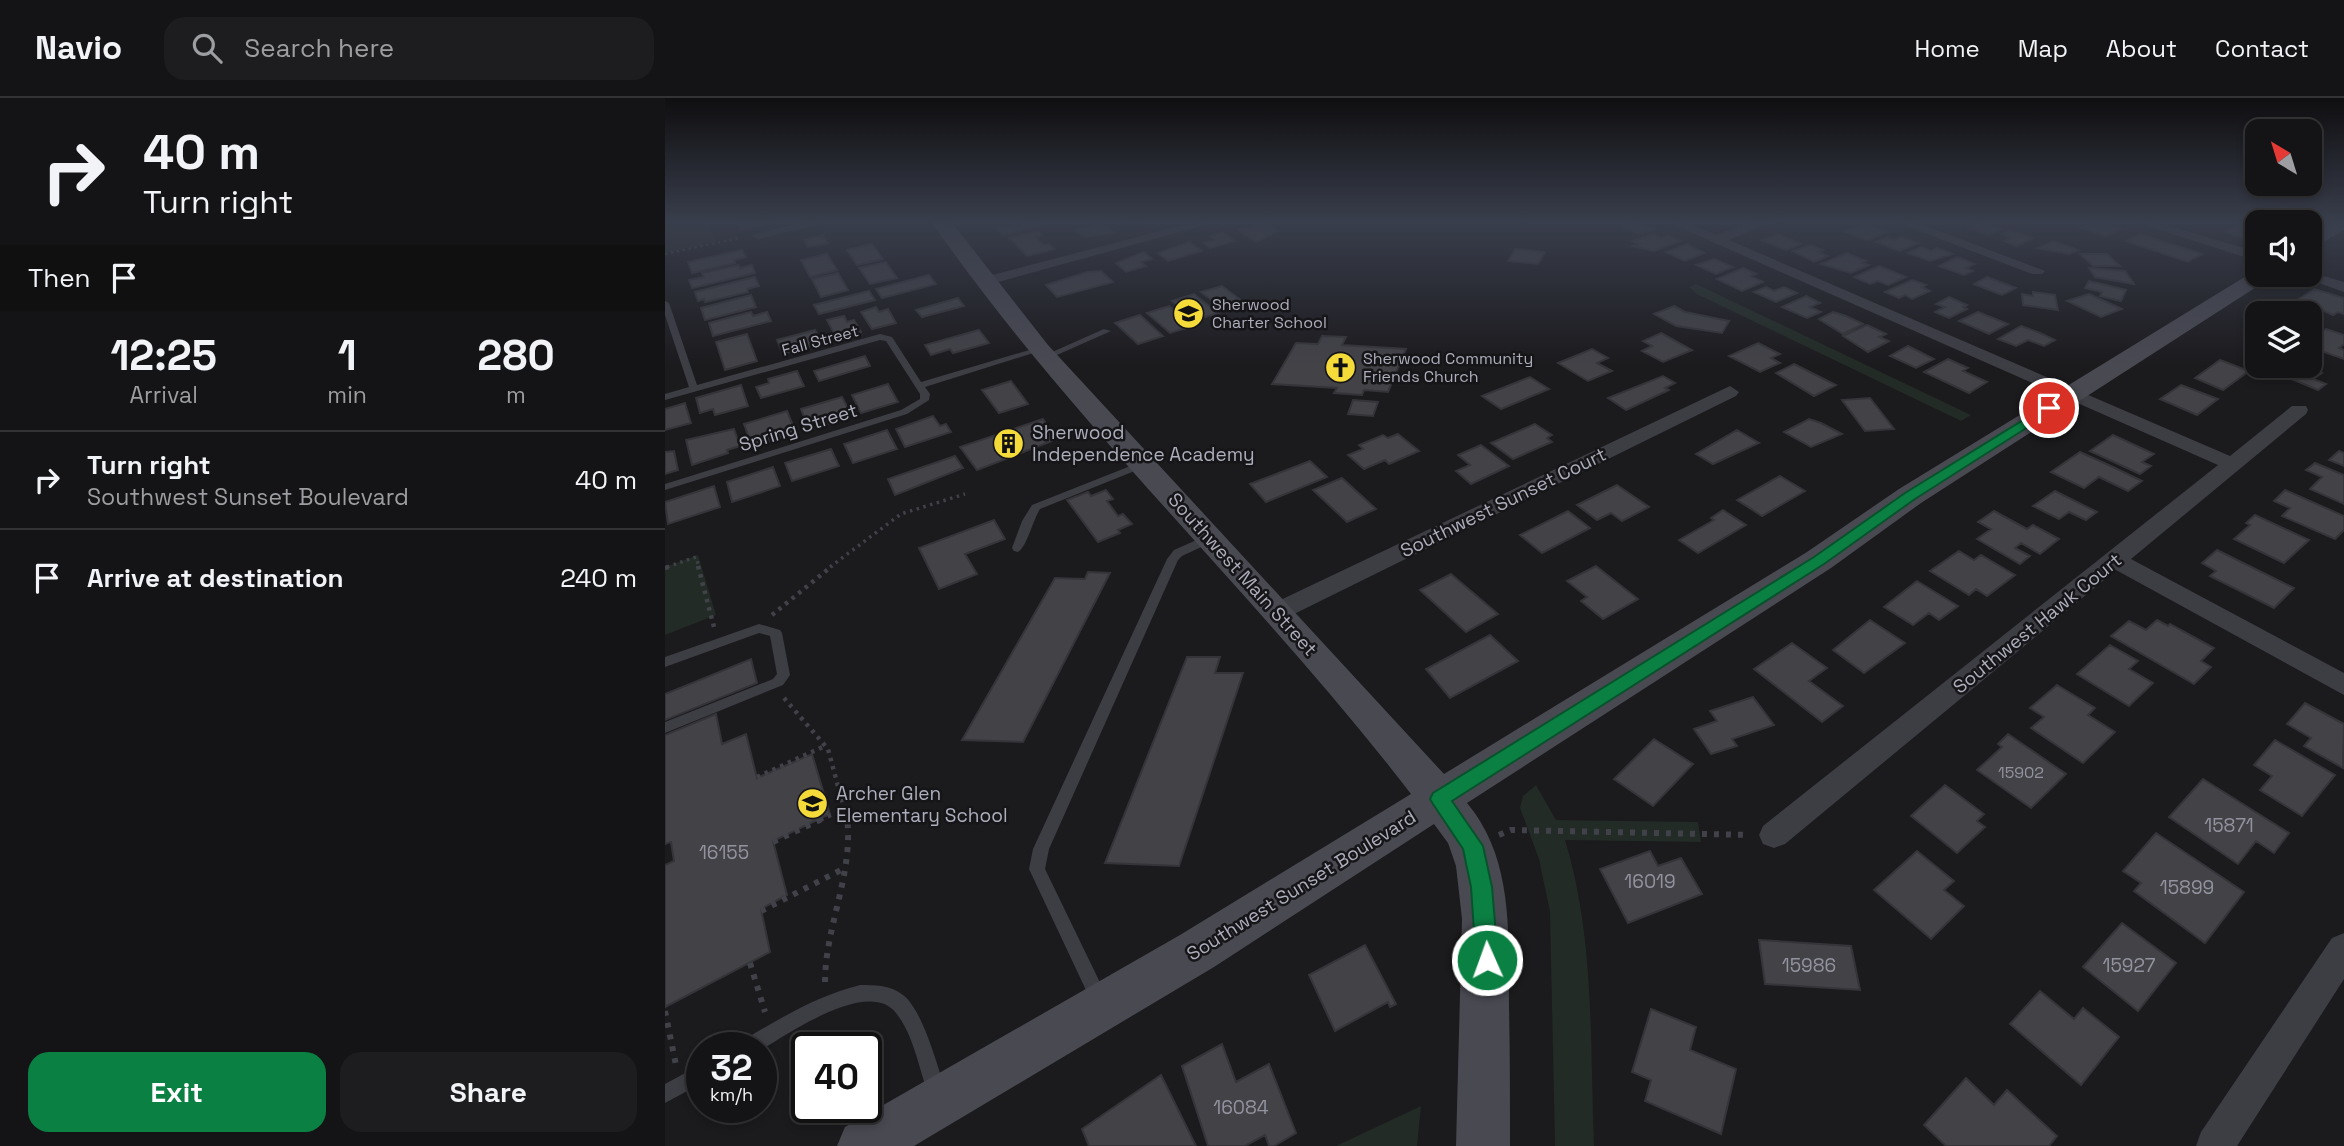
<!DOCTYPE html>
<html lang="en">
<head>
<meta charset="utf-8">
<style>
	:root { --surface:#141416; --page:#1d1d1f; --text:#f1f3f6; --muted:#9d9ea1; --line:#333335; --accent:#0b8043 }
	body { margin:0; font-family:"Space Grotesk",sans-serif; background:var(--page); color:var(--text); height:100vh; display:flex; flex-direction:column; font-size:26px; white-space:nowrap }
	* { box-sizing:border-box; margin:0 }
	p { font-size:23px; color:var(--muted) }
	.icon { flex:none; width:38px; height:38px; fill:none; stroke:currentColor; stroke-width:2; stroke-linecap:round; stroke-linejoin:round }
	.map { position:relative; flex:1; overflow:hidden }
	.side { display:flex; flex-direction:column; background:var(--surface); width:665px }
	.side>* { flex:none }
	.guide { background:#141416; color:var(--text); overflow:hidden }
	.needle { width:46px; rotate:322deg }
	.controls { position:absolute; left:1580px; top:21px; display:grid; gap:14px }
	.controls a { display:grid; place-items:center; width:77px; height:77px; border-radius:14px; background:var(--surface); box-shadow:0 4px 10px #0003,0 0 0 2px var(--line); font-size:35px }
	.speed { position:absolute; left:21px; top:934px; display:flex; gap:14px; font-size:35px; font-weight:700; text-align:center }
	.speed>* { display:grid; place-content:center; width:91px; height:91px; border-radius:50%; background:var(--surface); box-shadow:0 4px 10px #0003,0 0 0 2px var(--line); line-height:1 }
	.speed small { font-size:18px; font-weight:400 }
	.speed .limit { border:4px solid #111; border-radius:10px; background:#fff; color:#111 }
	.pin { position:absolute; display:grid; place-items:center; width:60px; height:60px; color:#fff; margin:-30px; border:4px solid #fff; border-radius:50%; box-shadow:0 2px 7px #0007 }
	.me { position:absolute; width:77px; margin:-38px; rotate:358deg; stroke-linejoin:round; filter:drop-shadow(0 0 5px #0008) }
	.turn { display:flex; align-items:center; gap:24px; height:147px; padding:0 28px; font-size:32px }
	.turn .icon { width:91px; height:91px; stroke-width:2.5 }
	.turn b { display:block; font-size:49px; line-height:60px }
	.then { display:flex; align-items:center; height:66px; padding:0 28px; background:#0003; gap:14px; font-size:26px }
	.eta { display:flex; justify-content:space-evenly; align-items:center; height:119px; text-align:center }
	.eta b { font-size:42px; font-weight:700; line-height:49px }
	.action { display:flex; gap:14px; margin-top:auto; padding:14px 28px }
	.action a { flex:1; height:80px; border-radius:21px; background:var(--accent); color:#fff; font-size:28px; font-weight:700; line-height:80px; text-align:center }
	.action a+a { background:var(--page); color:var(--text) }
	ul { padding:0; list-style:none }
	li { display:flex; align-items:center; gap:21px; height:98px; padding:0 28px; border-top:2px solid var(--line) }
	li div { flex:1 }
	li b { display:block; font-size:26px }
	li em { font-style:normal }
	header { display:flex; align-items:center; gap:42px; box-sizing:border-box; height:98px; padding:0 35px; background:var(--surface); border-bottom:2px solid var(--line) }
	header strong { font-size:33px }
	nav { display:flex; gap:38px; margin-inline-start:auto; font-size:24px }
	.search { width:490px; height:63px; background:var(--page); display:flex; align-items:center; gap:18px; box-sizing:border-box; padding:0 24px; border-radius:21px; color:var(--muted); font-size:26px }
	main { display:flex; flex:1; min-height:0 }
	.map>svg:first-child { display:block }
</style>
</head>
<body>
<header>
<strong>Navio</strong>
<div class="search"><svg class="icon" aria-label="search" viewBox="0 0 24 24"><circle cx="10" cy="10" r="6"/><path d="M15 15l6 6"/></svg>Search here</div>
<nav><a>Home</a><a>Map</a><a>About</a><a>Contact</a></nav>
</header>
<main>
<section class="side">
<div class="guide">
<div class="turn"><svg class="icon" aria-label="right" viewBox="0 0 24 24"><path d="M7 20v-9h11M14 6l5 5-5 5"/></svg><div><b>40 m</b>Turn right</div></div>
<div class="then">Then<svg class="icon" aria-label="arrive" viewBox="0 0 24 24"><path d="M6 21V4h12l-3 4 3 4H6"/></svg></div>
</div>
<div class="eta">
<div><b>12:25</b><p>Arrival</p></div>
<div><b>1</b><p>min</p></div>
<div><b>280</b><p>m</p></div>
</div>
<ul>
<li><svg class="icon" aria-label="right" viewBox="0 0 24 24"><path d="M7 20v-9h11M14 6l5 5-5 5"/></svg><div><b>Turn right</b><p>Southwest Sunset Boulevard</p></div><em>40 m</em></li>
<li><svg class="icon" aria-label="arrive" viewBox="0 0 24 24"><path d="M6 21V4h12l-3 4 3 4H6"/></svg><div><b>Arrive at destination</b></div><em>240 m</em></li>
</ul>
<div class="action"><a>Exit</a><a>Share</a></div>
</section>
<div class="map">
<svg width="1679" height="1048" viewBox="0 0 1679 1048">
	<rect width="100%" height="100%" fill="#1b1a1d"/>
	<path fill="#222b25" d="M0,122H42L51,144L0,155Z
		M1031,186L1306,317L1296,323L1032,196L1024,189Z
		M33,457L51,517L0,537V469Z
		M871,687L891,722L1033,724L1036,744L900,742C930,840 925,947 929,1048H890L885,814L874,761L855,710L858,698Z
		M756,1008L752,1048H671Z"/>
	<path fill="#424247" stroke="#353439" stroke-width="2" d="M79,122H125L75,132L71,123Z
		M374,122L379,127L338,137L331,130Z
		M454,122H489L491,123L461,127Z
		M435,123L449,135L419,139L410,132Z
		M972,123L990,131L975,136L957,128Z
		M1312,123L1337,131L1324,137L1303,130L1307,128L1302,127Z
		M1579,123L1592,126V132L1579,140L1559,134Z
		M1425,124L1434,127L1440,125L1457,130L1441,138L1414,129Z
		M604,126L614,133L591,144L572,131Z
		M1205,127L1223,134L1202,142L1178,133Z
		M1345,132L1368,140L1352,148L1339,143L1346,140L1336,136Z
		M374,133L377,137L370,139L379,147L384,146L389,151L362,158L345,140Z
		M558,134L570,143L545,150L539,145L550,142L544,138Z
		M988,136L996,140L1003,137L1016,143L989,153L968,148L974,146L967,143Z
		M1113,136L1136,146L1121,152L1097,142Z
		M1475,136L1537,156L1523,164L1461,143Z
		M158,137L163,145L143,149L139,142Z
		M1222,139L1230,142L1237,139L1253,145L1234,153L1211,144Z
		M1388,143L1413,152L1404,156L1372,150Z
		M524,144L537,153L503,163L493,155Z
		M207,146L218,161L192,167L182,152Z
		M1022,146L1039,155L1020,163L1001,154Z
		M1146,147L1158,152L1153,154L1163,158L1149,164L1128,153Z
		M1256,149L1266,153L1272,150L1288,156L1265,163L1243,155Z
		M850,151L880,154L873,166L843,163Z
		M77,152L81,159L69,162L70,165L27,175L23,164Z
		M479,154L487,161L476,164L481,168L461,174L451,165Z
		M1182,155L1201,163L1197,165L1204,167L1186,175L1156,166Z
		M162,156L172,172L145,179L136,162Z
		M1415,156H1442L1455,168H1428Z
		M1292,159L1310,166L1301,170L1308,173L1299,177L1274,168Z
		M1049,161L1068,169L1051,176L1031,167Z
		M221,164L232,180L205,186L194,170Z
		M74,167L75,170L87,167L90,175L27,190L24,182L39,179L37,175Z
		M1214,168L1241,179L1223,187L1213,183L1205,186L1189,179Z
		M1078,170L1091,176L1086,178L1098,184L1077,193L1052,181Z
		M1424,170L1460,173L1469,186L1430,179Z
		M436,173L448,184L392,199L381,187L422,174Z
		M173,175L183,192L156,199L147,181Z
		M264,177L271,186L217,200L211,191Z
		M90,179L94,188L82,191L83,194L40,204L39,201L33,203L30,194Z
		M1322,179L1351,190L1337,197L1309,186Z
		M1247,182L1261,187L1257,189L1265,193L1247,201L1240,197L1234,200L1220,194Z
		M1424,183L1461,192L1456,203L1435,198L1437,194L1420,190Z
		M557,188L581,206L559,212L536,194Z
		M1101,189L1109,193L1119,189L1132,195L1111,204L1089,194Z
		M1649,191L1679,200V216L1673,214L1668,217L1634,201Z
		M204,193L210,202L154,216L149,207Z
		M1368,194L1390,197L1393,212L1358,207L1357,196L1368,198Z
		M529,196L553,215L530,222L507,203Z
		M1424,196L1457,211L1436,219L1402,203Z
		M86,197L91,209L40,222L36,210Z
		M1141,198L1155,205L1145,209L1156,214L1142,220L1117,209Z
		M1284,199L1302,207L1298,209L1302,211L1284,220L1270,214L1280,209L1271,206Z
		M293,200L299,208L257,219L251,212Z
		M504,208L528,228L505,235L482,215Z
		M1009,208L1020,214L1064,223L1057,235L1011,228L989,216Z
		M211,209L214,214L223,211L231,225L207,231L196,214Z
		M86,214L88,218L102,214L106,223L48,238L44,225Z
		M1168,214L1181,218L1198,226L1178,236L1154,221Z
		M1313,214L1343,226L1324,236L1294,223Z
		M475,217L498,238L473,246L450,225Z
		M179,218L182,224L189,222L196,234L172,241L162,222Z
		M1202,227L1221,236L1214,239L1224,243L1203,254L1178,238Z
		M1356,228L1375,235L1390,242L1379,248L1363,242L1351,248L1333,241Z
		M1661,231L1679,237V246L1674,250L1679,252V261L1645,249V240Z
		M150,232L157,245L118,256L112,242Z
		M314,232L324,245L288,255L285,251L266,257L260,247Z
		M996,235L1027,252L998,264L977,253L987,248L978,243Z
		M82,236L92,263L60,272L51,244Z
		M657,238L681,239L677,247L741,251L723,294L699,292L697,297L669,295L672,290L607,286L631,245L653,246Z
		M1093,245L1115,256L1106,260L1115,265L1095,274L1064,258Z
		M1243,248L1269,261L1251,270L1225,258Z
		M927,251L943,260L932,265L947,273L923,283L893,265Z
		M200,258L205,268L154,283L149,273Z
		M1283,261L1303,270L1298,273L1322,284L1304,295L1259,274Z
		M1555,262L1584,273L1558,292L1530,280Z
		M1129,266L1171,287L1149,298L1111,275Z
		M1610,268H1638L1657,275L1648,281L1661,286L1653,292L1605,272Z
		M132,273L139,288L96,300L91,289L104,285L103,281Z
		M998,278L1010,285L1000,290L1004,292L961,312L943,300Z
		M865,279L884,291L836,311L817,298Z
		M346,283L363,306L334,315L317,292Z
		M223,286L233,304L196,315L187,297Z
		M76,287L83,308L50,317L48,311L35,315L31,300Z
		M1516,287L1553,301L1532,317L1495,301Z
		M177,299L187,318L144,332L136,311Z
		M1205,300L1229,331L1200,333L1177,302Z
		M688,302L713,304L708,318L683,316Z
		M20,305L26,325L0,332V311Z
		M122,313L131,335L87,349L79,326Z
		M268,318L275,328L281,326L286,334L240,349L231,331Z
		M378,321L392,341L312,372L295,349Z
		M1144,321L1156,325L1177,336L1146,349L1119,334Z
		M870,326L887,337L882,340L887,344L848,361L826,345Z
		M69,331L75,348L62,352L63,355L27,367L21,342Z
		M222,332L232,351L188,365L179,346Z
		M1072,332L1094,345L1048,366L1031,356Z
		M733,336L754,353L724,366L720,362L699,371L683,357L698,351L694,347L718,337L723,340Z
		M1448,337L1489,356L1477,364L1486,368L1475,376L1425,353Z
		M816,347L844,368L806,386L791,373L805,367L793,357Z
		M166,351L174,368L127,383L120,365Z
		M9,353L13,372L0,376V354Z
		M1674,353L1679,355V368L1664,362Z
		M1415,354L1448,369L1477,383L1463,393L1434,379L1419,390L1386,374Z
		M290,358L298,370L230,397L223,381Z
		M645,363L662,379L601,404L585,386Z
		M1650,365L1679,377V406L1645,391L1657,379L1641,372Z
		M108,369L115,388L67,404L62,384Z
		M1115,378L1140,393L1097,418L1072,402Z
		M677,380L711,411L682,424L648,392Z
		M952,387L984,409L957,423L946,415L932,422L912,407Z
		M49,388L55,409L3,426L0,404Z
		M441,392L448,401L442,403L453,418L458,416L467,426L453,432L455,435L433,444L402,402L423,394L426,398Z
		M1620,392L1679,418V432L1670,441L1617,418L1625,410L1609,403Z
		M1390,393L1432,414L1421,422L1404,414L1394,421L1368,408Z
		M1058,412L1081,427L1033,455L1014,442L1049,422L1046,420Z
		M903,413L925,430L877,455L855,437Z
		M1329,413L1362,431L1368,427L1394,441L1375,456L1356,445L1350,450L1365,458L1355,466L1312,441L1326,431L1313,424Z
		M1590,417L1644,442L1619,465L1569,441L1585,427L1581,425Z
		M329,422L340,441L300,456L312,476L274,491L254,450Z
		M1552,452L1629,490L1609,510L1545,478L1551,473L1537,465Z
		M1294,453L1309,462L1316,457L1350,477L1322,498L1311,491L1304,497L1265,473Z
		M931,468L973,501L938,521L916,503L922,499L902,483Z
		M423,474L445,475L358,644L297,642L390,480L420,481Z
		M786,476L833,516L801,534L755,492Z
		M1252,483L1293,508L1274,522L1264,515L1248,527L1219,509Z
		M1205,522L1240,545L1199,575L1168,552Z
		M1492,522L1503,528L1505,526L1549,550L1536,563L1546,569L1529,586L1446,538L1464,523L1481,532Z
		M825,537L853,563L785,600L761,571Z
		M1127,545L1162,570L1144,583L1178,608L1157,624L1089,571Z
		M1445,547L1473,563L1464,571L1488,585L1464,608L1412,576Z
		M522,559H555L550,575H578L514,768L440,765Z
		M86,561L92,585L0,622V596Z
		M1392,587L1430,610L1423,617L1450,634L1418,665L1366,630L1379,619L1365,610Z
		M1088,599L1109,627L1067,641L1072,648L1046,656L1029,631L1052,623L1045,613Z
		M1640,605L1679,626L1678,670L1639,648L1646,640L1622,626Z
		M51,616L57,646L81,636L92,680L147,656L165,716L108,743L122,797L96,811L105,854L0,909V767L9,763L6,744L0,746V637Z
		M1343,636L1401,676L1366,710L1312,672L1337,649L1333,646Z
		M989,641L1028,666L988,708L949,681Z
		M1610,642L1670,677L1637,718L1595,692L1607,678L1589,667Z
		M1538,681L1624,735L1609,755L1591,743L1573,766L1504,719Z
		M1280,687L1319,716L1312,723L1320,729L1292,755L1246,718Z
		M1491,735L1579,794L1540,845L1469,793L1476,785L1458,773Z
		M985,753L993,768L1016,760L1037,796L963,825L935,771Z
		M1252,753L1289,783L1279,792L1299,808L1266,841L1209,792Z
		M1457,825L1511,865L1473,913L1418,869Z
		M1094,842L1186,848L1195,892L1100,886Z
		M700,847L731,906L725,909L723,904L670,933L644,877Z
		M1375,893L1409,921L1418,910L1454,939L1416,987L1345,926Z
		M986,911L1031,929L1025,952L1071,971L1056,1036L980,1003L986,982L967,974Z
		M557,946L571,984L604,966L631,1035L609,1048H604L600,1037L580,1048H543L517,968Z
		M496,977L531,1048H424L417,1031Z
		M1301,980L1329,1007L1342,992L1392,1038L1384,1048H1281L1259,1027Z"/>
	<g fill="none" stroke-linecap="round" stroke-linejoin="round">
		<path stroke="#414249" stroke-width="2.5" stroke-dasharray="2.5 3.5" stroke-linecap="butt" d="M0,156L74,140"/>
		<path stroke="#414249" stroke-width="3.5" stroke-dasharray="2.5 4.5" stroke-linecap="butt" d="M2,469L31,459L34,469
			M165,469L236,416L300,396"/>
		<path stroke="#414249" stroke-width="4.5" stroke-dasharray="3.5 5" stroke-linecap="butt" d="M33,468L49,529
			M0,470L7,468
			M107,517L167,468
			M119,600L163,651L182,722
			M92,679L160,648
			M155,722L181,710"/>
		<path stroke="#414249" stroke-width="6" stroke-dasharray="5 7" stroke-linecap="butt" d="M834,737L846,732L1084,737
			M108,744L159,720
			M96,813L178,771
			M85,865L100,914
			M160,884C160,829 189,775 182,720
			M0,913L11,967"/>
		<path fill="#3d3d44" fill-rule="evenodd" d="M0,203L4,205L32,287L215,236L227,239L256,284L371,250L378,252L260,289L265,296L264,302L242,316L0,392V386L236,312L255,301V296L221,243L215,242L0,302V296L24,289L0,217Z
			M439,231L446,233L383,261L376,259Z
			M478,363L483,366L482,368L375,411C368,422 362,449 353,454L349,453L347,450L357,423L367,407Z
			M545,436L549,437L551,440L549,443L517,458L513,462L384,751L380,771L443,901L440,907L434,910L428,907L364,771L368,751L502,461L509,452Z
			M94,526L115,532L117,535L125,577L118,587L0,635V624L108,581L112,576L105,538L94,535L0,569V559Z
			M195,887C210,887 226,887 238,897C258,912 273,970 281,994L279,1001L272,1003L265,1001C254,973 250,939 231,915C208,885 146,922 122,936C114,940 106,947 98,950C93,952 80,950 72,950L75,944C114,921 151,898 195,887Z
			M37,966V985L0,1005V986Z"/>
		<path fill="#3d3d44" fill-rule="evenodd" d="M147,122H172L93,141L86,137Z
			M537,122H558L326,186H316L313,183L316,180Z
			M998,122H1016L1051,137L1092,122H1111L1064,142L1565,358L1627,308H1641L1643,312L1641,316L1466,461L1679,575V597L1451,472L1120,746L1109,750L1098,746L1094,737L1098,728L1553,367Z
			M1226,122H1245L1380,173L1377,176H1367Z
			M1464,122H1484L1592,154V163Z
			M1645,174L1679,184V194L1632,177H1645Z
			M1065,288L1074,294L1071,298L621,520L612,522L603,520L600,514L603,508Z
			M1679,835V881L1572,1048H1531L1536,1034L1667,840Z"/>
		<path fill="#494952" fill-rule="evenodd" d="M265,122H285L383,247L779,676L1142,454L1234,391L1591,172L1592,177H1610L1256,405L1166,470L802,705C850,762 843,839 844,909C845,955 845,1002 845,1048H791L797,821L791,768L783,745L769,726L549,869L249,1048H172L180,1029L515,837L746,696C594,498 408,328 265,122Z
			M1668,122H1679V132L1645,152V137Z"/>
	</g>
	<linearGradient id="sky" x2="0" y2="1"><stop stop-color="#0f0e10"/><stop offset="0.46" stop-color="#393e4c"/><stop offset="1" stop-color="#393e4c" stop-opacity="0"/></linearGradient>
	<rect width="1679" height="268" fill="url(#sky)"/>
	<path fill="#0b8043" stroke="#07532c" stroke-width="2" d="M1384,306L1390,310L1388,313L1250,401L1159,466L787,703L818,748L827,789L833,862L829,869L822,872L814,869L811,862L806,789L798,751L768,706L765,701L768,695L1149,459L1240,395Z"/>
	<defs>
		<symbol id="school-disc" viewBox="-11 -11 22 22"><circle r="9.5" fill="#f4db3a" stroke="#161518"/><path d="M0-5L7-2L0 1L-7-2ZM-4 1L0 2.5L4 1V4Q0 6-4 4Z" fill="#111"/></symbol>
		<symbol id="church-disc" viewBox="-11 -11 22 22"><circle r="9.5" fill="#f4db3a" stroke="#161518"/><path d="M-1.2-6h2.4v3.5h3.3v2.4h-3.3V6h-2.4V-.1h-3.3v-2.4h3.3Z" fill="#111"/></symbol>
		<symbol id="building-disc" viewBox="-11 -11 22 22"><circle r="9.5" fill="#f4db3a" stroke="#161518"/><path d="M-4-6H4V6H1V3H-1V6H-4ZM-2.5-4.3h1.7v1.8h-1.7ZM.8-4.3h1.7v1.8H.8ZM-2.5-1h1.7V.8h-1.7ZM.8-1h1.7V.8H.8Z" fill="#111"/></symbol>
	</defs>
	<g fill-rule="evenodd">
		<use href="#school-disc" x="506" y="198" width="35" height="35"/>
		<use href="#church-disc" x="658" y="252" width="35" height="35"/>
		<use href="#building-disc" x="326" y="328" width="35" height="35"/>
		<use href="#school-disc" x="130" y="688" width="35" height="35"/>
	</g>
	<g text-anchor="middle" stroke-width="5" stroke-linejoin="round" paint-order="stroke">
		<g font-size="16" fill="#adaebc" stroke="#161518" text-anchor="start">
			<text x="547" y="212">Sherwood<tspan x="547" dy="18">Charter School</tspan></text>
			<text x="698" y="266">Sherwood Community<tspan x="698" dy="18">Friends Church</tspan></text>
		</g>
		<g font-size="16" fill="#adaebc" stroke="#161518">
			<text transform="translate(155 242) rotate(-15)" y="6">Fall Street</text>
		</g>
		<g font-size="16" fill="#92939f">
			<text x="1356" y="680">15902</text>
		</g>
		<g font-size="19" fill="#adaebc" stroke="#161518">
			<text transform="translate(133 329) rotate(-17)" y="7">Spring Street</text>
			<text transform="translate(838 404) rotate(-26)" y="7">Southwest Sunset Court</text>
			<text transform="translate(578 476) rotate(48)" y="7">Southwest Main Street</text>
			<text transform="translate(1372 525) rotate(-39)" y="7">Southwest Hawk Court</text>
			<text transform="translate(636 787) rotate(-32)" y="7">Southwest Sunset Boulevard</text>
		</g>
		<g font-size="19" fill="#adaebc" stroke="#161518" text-anchor="start">
			<text x="367" y="341">Sherwood<tspan x="367" dy="22">Independence Academy</tspan></text>
			<text x="171" y="702">Archer Glen<tspan x="171" dy="22">Elementary School</tspan></text>
		</g>
		<g font-size="19" fill="#92939f">
			<text x="1564" y="734">15871</text>
			<text x="59" y="761">16155</text>
			<text x="985" y="790">16019</text>
			<text x="1522" y="796">15899</text>
			<text x="1144" y="874">15986</text>
			<text x="1464" y="874">15927</text>
			<text x="576" y="1016">16084</text>
		</g>
	</g>
</svg>
<div class="controls">
<a><svg class="needle" viewBox="-14 -14 28 28"><path d="M0-13l5 13h-10z" fill="#e53935"/><path d="M0 13l5-13h-10z" fill="#9d9ea1"/></svg></a>
<a><svg class="icon" aria-label="sound" viewBox="0 0 24 24"><path d="M4 9h4l5-4v14l-5-4H4zM17 9q2 3 0 6"/></svg></a>
<a><svg class="icon" aria-label="layers" viewBox="0 0 24 24"><path d="M12 4l9 5-9 5-9-5zM3 14l9 5 9-5"/></svg></a>
</div>
<div class="speed"><div>32<small>km/h</small></div><div class="limit">40</div></div>
<div class="pin" style="left:1384px;top:310px;background:#d93025"><svg class="icon" aria-label="arrive" viewBox="0 0 24 24"><path d="M6 21V4h12l-3 4 3 4H6"/></svg></div>
<svg class="me" style="left:822px;top:862px" viewBox="-20 -20 40 40"><circle r="17" fill="#0b8043" stroke="#fff" stroke-width="3"/><path d="M0-11L8 9 0 5-8 9z" fill="#fff"/></svg>
</div>
</main>
</body>
</html>
